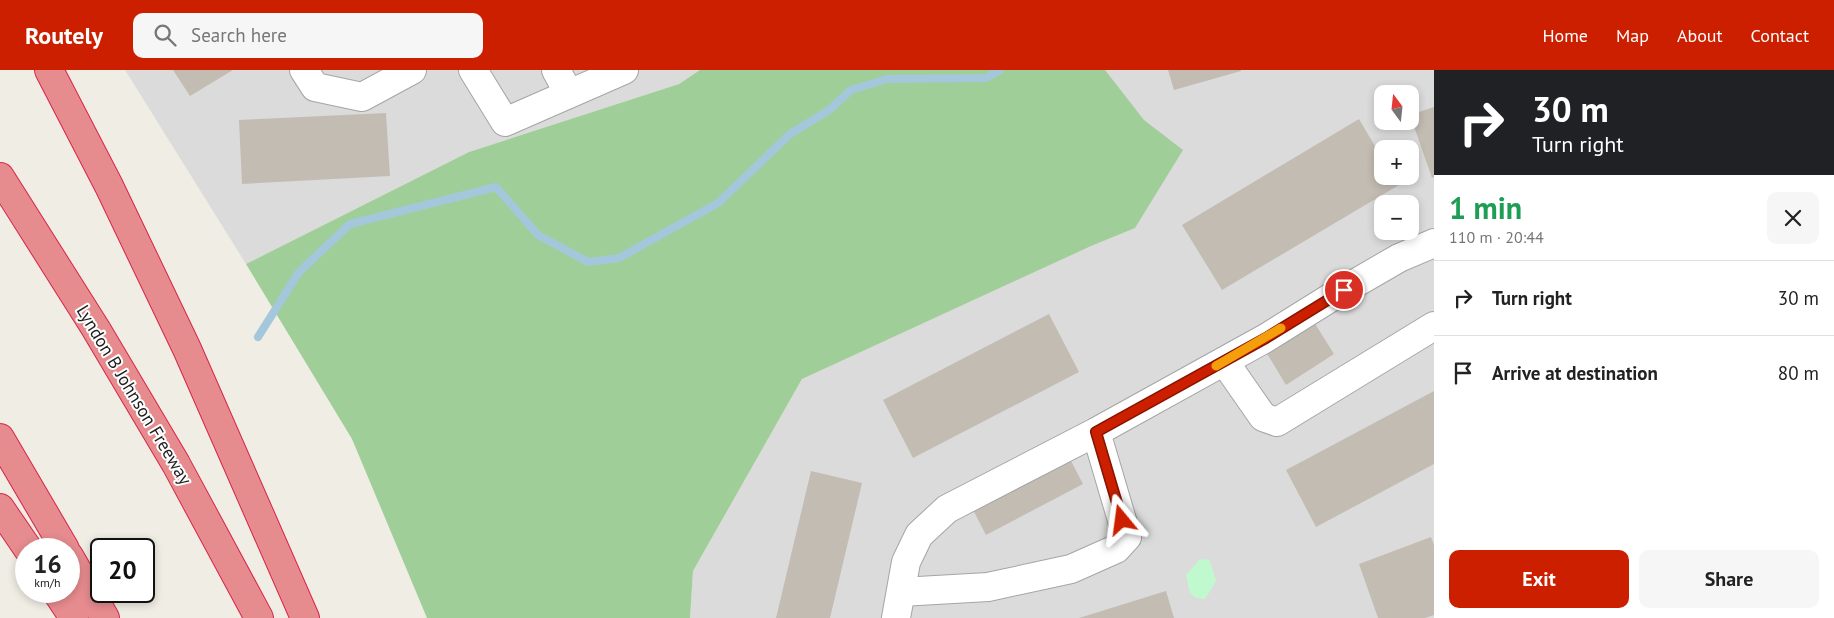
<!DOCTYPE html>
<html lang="en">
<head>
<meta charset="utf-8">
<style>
	:root { --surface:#fff; --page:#f6f6f6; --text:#222; --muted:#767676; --line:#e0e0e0; --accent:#cb1f00 }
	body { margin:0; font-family:"PT Sans",sans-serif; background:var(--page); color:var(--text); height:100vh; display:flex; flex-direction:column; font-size:19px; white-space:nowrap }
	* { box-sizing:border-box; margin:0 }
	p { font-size:16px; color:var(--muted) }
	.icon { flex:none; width:28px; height:28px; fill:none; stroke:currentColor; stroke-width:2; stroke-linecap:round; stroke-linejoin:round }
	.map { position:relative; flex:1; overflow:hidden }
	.details { display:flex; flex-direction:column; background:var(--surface); width:400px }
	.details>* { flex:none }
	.banner { background:#202124; color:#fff; overflow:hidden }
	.needle { width:32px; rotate:345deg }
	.fabs { position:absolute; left:1374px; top:15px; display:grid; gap:10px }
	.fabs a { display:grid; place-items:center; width:45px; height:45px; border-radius:10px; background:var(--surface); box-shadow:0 2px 8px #0003; font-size:25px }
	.speed { position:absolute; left:15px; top:468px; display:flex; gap:10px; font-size:25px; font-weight:700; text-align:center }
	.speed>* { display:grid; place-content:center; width:65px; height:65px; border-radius:50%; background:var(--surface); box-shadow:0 2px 8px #0003; line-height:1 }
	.speed small { font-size:12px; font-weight:400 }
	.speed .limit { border:2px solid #111; border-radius:8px; background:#fff; color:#111 }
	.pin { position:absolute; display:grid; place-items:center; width:42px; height:42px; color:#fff; margin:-21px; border:2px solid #fff; border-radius:50%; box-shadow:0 1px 5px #0007 }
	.me { position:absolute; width:55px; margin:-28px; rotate:344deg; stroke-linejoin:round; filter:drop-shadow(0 0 4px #0008) }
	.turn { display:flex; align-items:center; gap:18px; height:105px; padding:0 15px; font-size:22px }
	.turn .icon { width:65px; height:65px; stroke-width:2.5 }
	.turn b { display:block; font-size:35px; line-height:42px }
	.round { display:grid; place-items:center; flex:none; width:52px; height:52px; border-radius:10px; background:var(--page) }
	.overview { display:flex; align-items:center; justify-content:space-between; height:85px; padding:0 15px }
	h1 { font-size:30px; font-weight:800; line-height:38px; color:#1e9e55 }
	.action { display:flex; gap:10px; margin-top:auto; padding:10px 15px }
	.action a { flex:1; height:58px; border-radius:10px; background:var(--accent); color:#fff; font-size:20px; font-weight:800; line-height:58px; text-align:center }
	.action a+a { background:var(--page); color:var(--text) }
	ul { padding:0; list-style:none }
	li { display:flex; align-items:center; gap:15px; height:75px; padding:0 15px; border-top:1px solid var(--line) }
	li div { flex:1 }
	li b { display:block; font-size:19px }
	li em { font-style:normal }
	header { display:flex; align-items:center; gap:30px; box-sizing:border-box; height:70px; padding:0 25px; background:var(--accent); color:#fff }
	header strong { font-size:24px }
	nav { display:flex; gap:28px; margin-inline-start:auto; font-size:18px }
	.search { width:350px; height:45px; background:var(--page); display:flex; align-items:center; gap:12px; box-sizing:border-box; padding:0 18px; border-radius:10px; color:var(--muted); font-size:19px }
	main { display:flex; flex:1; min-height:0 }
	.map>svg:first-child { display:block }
</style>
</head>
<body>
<header>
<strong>Routely</strong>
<div class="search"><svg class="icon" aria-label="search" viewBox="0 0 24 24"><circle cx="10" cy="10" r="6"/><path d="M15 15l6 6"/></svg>Search here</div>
<nav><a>Home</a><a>Map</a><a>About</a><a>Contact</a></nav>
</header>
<main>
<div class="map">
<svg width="1434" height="548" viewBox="0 0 1434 548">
	<rect width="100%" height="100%" fill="#efede4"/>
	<path fill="#dcdbdb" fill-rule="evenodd" d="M125,0H700L679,14L469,82L246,194Z
		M1070,0H1434V548H690L693,501L802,309ZM1382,24H1410V51H1382ZM1382,79H1410V106H1382ZM1382,134H1410V161H1382Z"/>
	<path fill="#a0ce98" d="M700,0H1105L1144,50L1183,80L1135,158L1091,176L802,309L693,501L690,548H427L352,369L246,194L469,82L679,14Z"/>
	<path fill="#c0f9cd" d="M1206,489L1210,491L1216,511L1205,529C1187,528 1190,520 1186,505L1199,490Z"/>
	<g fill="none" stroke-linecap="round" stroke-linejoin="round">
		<path stroke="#a4c7dc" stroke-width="8" d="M258,267L299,202L350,154L496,117L538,165L588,192L619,188L718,133L790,64L829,40L851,20L887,9L986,8L1000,0"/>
	</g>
	<path fill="#c3bcb3" d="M173,0H233L190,26Z
		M1168,0H1241V1L1174,20Z
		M1434,37V107L1432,108L1410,45Z
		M386,43L390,106L242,114L239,50Z
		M1359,49L1382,88V106H1393L1399,115L1222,220L1182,155Z
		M1049,244L1079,302L913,388L883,330Z
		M1314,252L1334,284L1286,315L1266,282Z
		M1434,321V394L1316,457L1286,400Z
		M1069,387L1083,414L986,465L972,438Z
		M811,401L862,413L830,548H776Z
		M1431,467L1434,475V545L1425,548H1378L1359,494Z
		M1166,521L1174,548H1079Z"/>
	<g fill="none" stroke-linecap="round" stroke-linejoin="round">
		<defs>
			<path id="minor" d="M304,0L315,17L362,27L412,0
				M473,0L505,52L624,0
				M556,0L569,24
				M1224,291L1263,347L1277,352L1434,256
				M901,522L988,517L1071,499L1116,479L1127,467L1096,362
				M896,548L906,492L919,465L947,439L1096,362L1266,268L1330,228L1399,188L1434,173"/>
			<path id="highway" d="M49,0L109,116L187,279L305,548
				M0,107L96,259L176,394L259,548
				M0,368L65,479
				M0,438L28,479
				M69,486L105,548
				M56,521L74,548"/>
		</defs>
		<use href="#minor" stroke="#a5a5a5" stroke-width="30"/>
		<use href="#highway" stroke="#d92447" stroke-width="30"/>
		<use href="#minor" stroke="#fff" stroke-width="28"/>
		<use href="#highway" stroke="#e68b8e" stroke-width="28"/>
	</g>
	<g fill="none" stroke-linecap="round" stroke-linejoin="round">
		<defs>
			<path id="route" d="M1122,450L1096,362L1266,268L1344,220"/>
		</defs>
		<use href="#route" stroke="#841400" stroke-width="12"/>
		<use href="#route" stroke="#cb1f00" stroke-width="9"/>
		<path stroke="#f59e0b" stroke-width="9" d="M1216,296L1281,258"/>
	</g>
	<g text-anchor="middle" stroke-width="4" stroke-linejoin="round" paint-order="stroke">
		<g font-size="18" fill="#1e1e1e" stroke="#fff">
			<text transform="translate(134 325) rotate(59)" y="6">Lyndon B Johnson Freeway</text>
		</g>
	</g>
</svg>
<div class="fabs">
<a><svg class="needle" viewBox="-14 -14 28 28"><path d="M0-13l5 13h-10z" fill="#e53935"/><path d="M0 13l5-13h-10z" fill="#767676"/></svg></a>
<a>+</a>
<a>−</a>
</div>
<div class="speed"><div>16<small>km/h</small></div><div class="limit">20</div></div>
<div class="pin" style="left:1344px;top:220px;background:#d93025"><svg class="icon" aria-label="arrive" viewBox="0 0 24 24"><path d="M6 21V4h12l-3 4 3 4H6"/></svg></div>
<svg class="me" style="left:1122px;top:450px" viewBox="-20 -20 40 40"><path d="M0-17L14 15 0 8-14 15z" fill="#cb1f00" stroke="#fff" stroke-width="4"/></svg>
</div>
<section class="details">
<div class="banner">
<div class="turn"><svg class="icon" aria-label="right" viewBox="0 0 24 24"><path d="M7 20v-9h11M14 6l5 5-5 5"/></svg><div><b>30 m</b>Turn right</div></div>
</div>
<div class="overview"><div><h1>1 min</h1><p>110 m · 20:44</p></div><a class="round"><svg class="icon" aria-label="close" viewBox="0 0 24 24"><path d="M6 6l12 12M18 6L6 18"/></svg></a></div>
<ul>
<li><svg class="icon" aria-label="right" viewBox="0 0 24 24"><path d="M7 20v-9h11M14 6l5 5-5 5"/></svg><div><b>Turn right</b></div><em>30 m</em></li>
<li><svg class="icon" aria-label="arrive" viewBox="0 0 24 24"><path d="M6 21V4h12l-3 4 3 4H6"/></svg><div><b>Arrive at destination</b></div><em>80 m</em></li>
</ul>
<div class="action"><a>Exit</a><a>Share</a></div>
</section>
</main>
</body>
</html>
